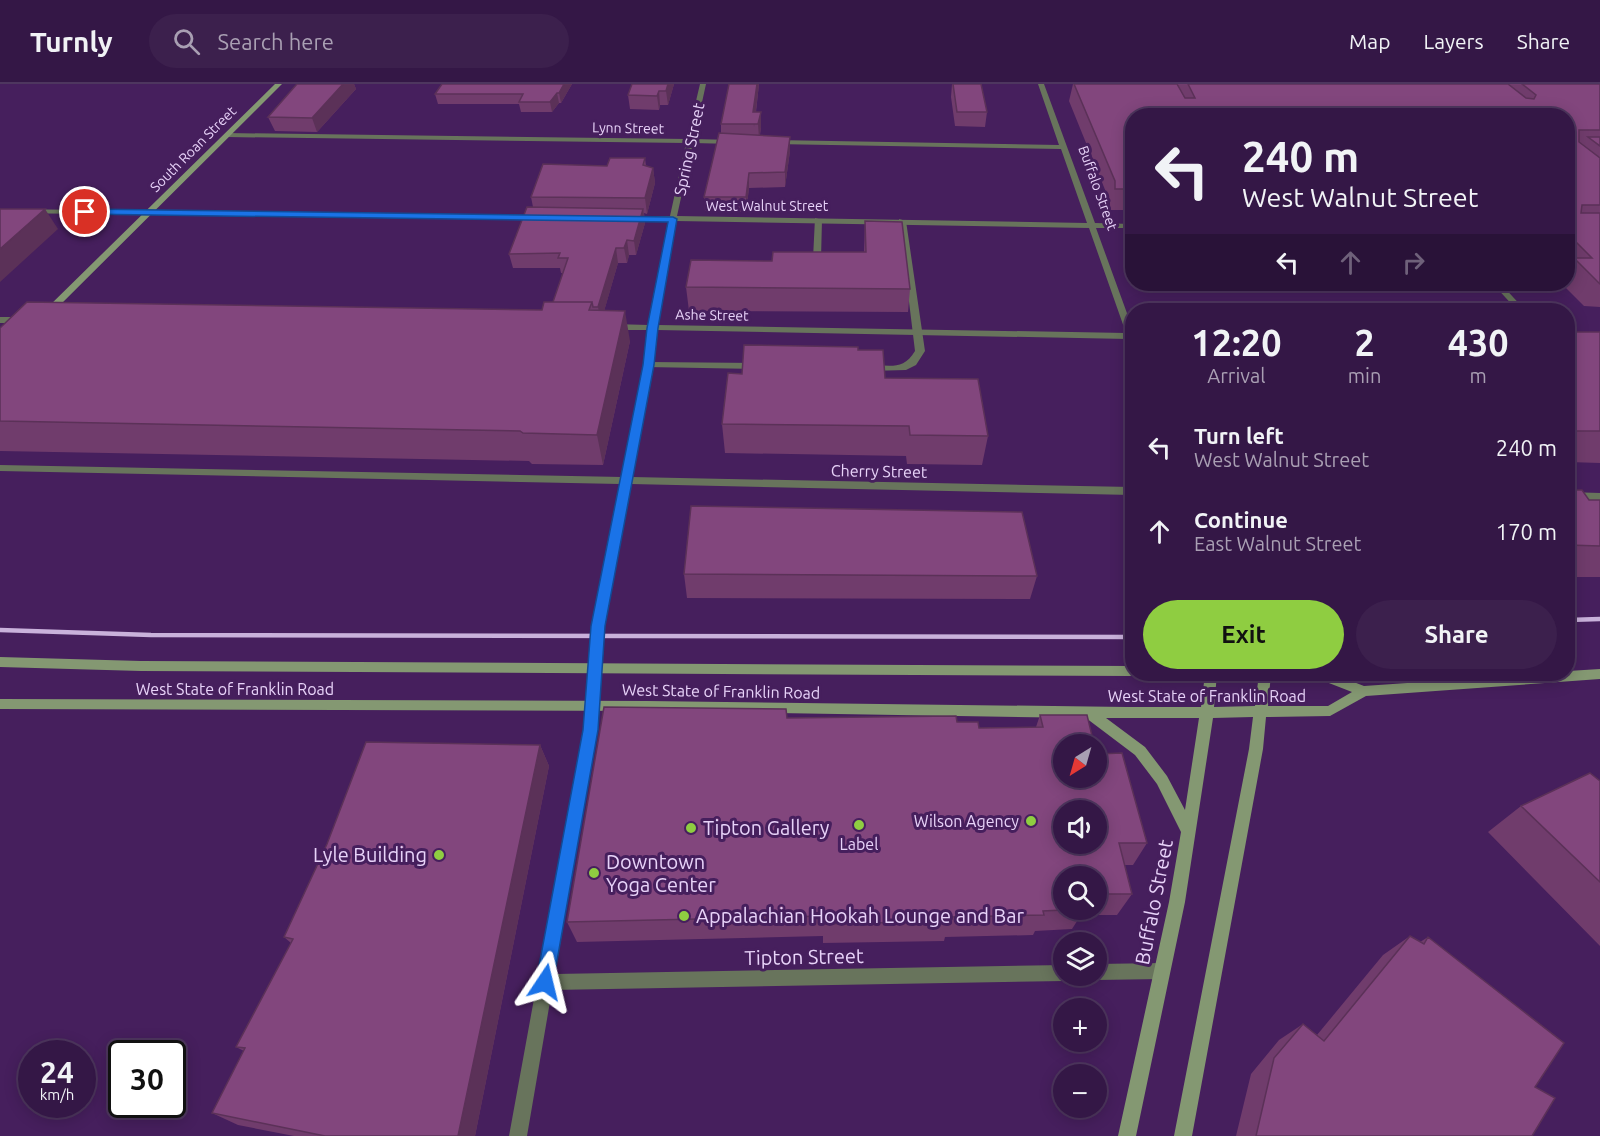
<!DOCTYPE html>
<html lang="en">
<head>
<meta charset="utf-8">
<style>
	:root { --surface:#341746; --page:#3c204d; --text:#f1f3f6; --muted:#a99fb3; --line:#4e365f; --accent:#8fcd41 }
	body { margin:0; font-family:Ubuntu,sans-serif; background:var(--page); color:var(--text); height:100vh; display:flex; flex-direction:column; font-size:22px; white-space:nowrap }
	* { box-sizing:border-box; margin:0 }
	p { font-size:20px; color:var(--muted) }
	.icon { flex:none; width:33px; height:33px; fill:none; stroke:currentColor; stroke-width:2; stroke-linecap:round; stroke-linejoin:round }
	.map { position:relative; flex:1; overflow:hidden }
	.side { position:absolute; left:1125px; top:219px; width:450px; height:378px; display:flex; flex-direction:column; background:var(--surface); border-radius:24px; box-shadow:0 3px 15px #0003,0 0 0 2px var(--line) }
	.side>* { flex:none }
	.guide { position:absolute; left:1125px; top:24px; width:450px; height:183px; border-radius:24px; box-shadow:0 3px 15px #0003,0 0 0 2px var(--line); background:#341746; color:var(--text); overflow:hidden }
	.needle { width:39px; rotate:217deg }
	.tools { position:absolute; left:1053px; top:650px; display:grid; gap:12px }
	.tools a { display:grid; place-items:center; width:54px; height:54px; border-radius:50%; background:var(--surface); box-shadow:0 3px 15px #0003,0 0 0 2px var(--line); font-size:30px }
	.speed { position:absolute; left:18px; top:956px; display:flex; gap:12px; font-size:30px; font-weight:700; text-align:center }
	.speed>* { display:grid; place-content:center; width:78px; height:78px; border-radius:50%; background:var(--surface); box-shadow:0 3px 15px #0003,0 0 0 2px var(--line); line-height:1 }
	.speed small { font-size:15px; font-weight:400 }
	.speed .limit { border:3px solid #111; border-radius:9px; background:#fff; color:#111 }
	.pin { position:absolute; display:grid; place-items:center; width:51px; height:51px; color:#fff; margin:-26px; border:3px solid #fff; border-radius:50%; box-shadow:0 2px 6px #0007 }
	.me { position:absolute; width:66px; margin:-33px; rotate:10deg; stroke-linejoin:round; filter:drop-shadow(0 0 4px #0008) }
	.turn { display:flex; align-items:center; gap:21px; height:126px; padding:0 18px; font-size:27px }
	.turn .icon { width:78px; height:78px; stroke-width:2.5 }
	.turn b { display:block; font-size:42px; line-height:51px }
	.lanes { display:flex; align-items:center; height:57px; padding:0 18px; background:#0003; justify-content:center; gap:30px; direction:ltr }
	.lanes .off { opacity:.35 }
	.eta { display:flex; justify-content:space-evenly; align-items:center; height:102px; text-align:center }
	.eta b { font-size:36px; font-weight:700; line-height:42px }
	.cta { display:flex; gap:12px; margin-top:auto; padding:12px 18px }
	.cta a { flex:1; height:69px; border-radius:36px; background:var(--accent); color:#111; font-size:24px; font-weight:700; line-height:69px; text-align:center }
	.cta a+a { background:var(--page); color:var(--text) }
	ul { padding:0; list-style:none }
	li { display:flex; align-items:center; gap:18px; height:84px; padding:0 18px }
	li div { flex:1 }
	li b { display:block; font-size:22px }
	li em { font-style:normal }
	header { display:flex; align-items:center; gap:36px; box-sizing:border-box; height:84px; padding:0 30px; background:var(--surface); border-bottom:2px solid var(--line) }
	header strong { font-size:28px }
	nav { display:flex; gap:33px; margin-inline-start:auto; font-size:21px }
	.search { width:420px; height:54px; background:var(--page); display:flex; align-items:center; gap:15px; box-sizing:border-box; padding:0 21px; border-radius:33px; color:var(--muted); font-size:22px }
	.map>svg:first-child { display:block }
</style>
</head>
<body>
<header>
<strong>Turnly</strong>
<div class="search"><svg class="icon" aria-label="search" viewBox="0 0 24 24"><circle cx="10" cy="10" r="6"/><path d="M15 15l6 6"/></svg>Search here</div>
<nav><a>Map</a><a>Layers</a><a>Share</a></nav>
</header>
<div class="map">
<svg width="1600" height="1052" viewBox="0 0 1600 1052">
	<rect width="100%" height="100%" fill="#461f5d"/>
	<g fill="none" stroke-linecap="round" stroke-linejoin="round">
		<path fill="#68745c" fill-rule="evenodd" d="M815,134L822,136L821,175L817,177L813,175Z
			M899,135L906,137L925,267L916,281L906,286L869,287L864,284L866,282C887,279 902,289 915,267Z
			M1493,200H1501L1525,226H1517Z
			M0,233H24L28,236L24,239H0Z
			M649,278L758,279L763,282L758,285L646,283V279Z
			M1568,408L1600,409V417L1568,416Z"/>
		<path fill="#68745c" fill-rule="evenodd" d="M700,0H706L694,55L733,56L736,58L733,60L693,59L677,132L1087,139L1061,65L774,60L771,58L774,56L1059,61L1038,0H1044L1095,139L1132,140V144H1096L1132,243V257L1128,255L657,246L654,281L632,393L1132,403V411L631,400L604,542L597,646L555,890L1064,881V891H1071L1070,895L1064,897L552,906L527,1052H509L583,646L592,542L620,400L0,387V381L622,393L644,281L648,246H612L608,243L612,240L649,241L669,137L628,136L624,134L628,132H670L686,59L227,53L224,51L227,49L687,55ZM676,137L1089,144L1126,249L658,241Z
			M0,125L539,131L543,133L539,135L0,129Z
			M1162,879L1168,881L1170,887L1168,893L1162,895L1096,896L1089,891H1096V880Z"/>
		<path fill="#849872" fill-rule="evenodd" d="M275,0H282L50,231H44V227Z
			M0,573L141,577L1132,582V590H1137L1132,592L141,587L0,583Z
			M1600,585V595L1366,612L1330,632L1266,633L1263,665L1192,1052H1174L1249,665L1253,633L1213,634L1185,818L1136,1052H1118L1169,818L1181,748L1157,700L1135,671L1086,634L647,627L0,625V615L647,617L1127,623H1201L1205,590H1217L1214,623L1255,622L1259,590H1271L1268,622H1328L1352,608L1316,594L1314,590H1333L1364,602L1535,590H1568V587ZM1106,634H1199L1185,726L1167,692L1145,663Z"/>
		<path stroke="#c9b1db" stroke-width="4.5" d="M1568,536L1600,535
			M0,546L151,551L1132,553"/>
	</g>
	<path fill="#703c6c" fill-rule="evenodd" d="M297,0H354L356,5L317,48L275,47L268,33Z
		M572,0L561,19H559L552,28H521L519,20H438L435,10Z
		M674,0L668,21H660L659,26L630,25L628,11Z
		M729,0H759L756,28L761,43L760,51L790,67L785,103L749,104L746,128L705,127L704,113L721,49V40Z
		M952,0L987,28L985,43L955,42L951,13Z
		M1073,0H1600V223L1584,222L1562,200H1568V32H1132V126H1110V118L1069,17Z
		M645,74L646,82L653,84L655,99L647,130L644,129L645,139L636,171H629L627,179H618L604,227L630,257L603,381L532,380L529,377L0,367V244L542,226L553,218L563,189H561L560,184H513L509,170L533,123L531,113L607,82Z
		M865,137L910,205L908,228L689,227L686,203L772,177L864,168Z
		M1568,248H1600V379L1568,378Z
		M858,266L885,294L988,352L982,381L907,380L906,372L725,369L722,340L742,290Z
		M1568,406L1589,416H1600V493H1568Z
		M684,490L1037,492L1030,515L687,514Z
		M1040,631L1147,759L1133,781H1124L1132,810L1117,831H1081L1072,845L1035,847L1033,851L945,853L944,857L823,859V852L577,858L567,838L787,634L957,638L979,644L1036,643ZM1096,792V825H1064Z
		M540,661L549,682L475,1052H294L238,1041L212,1029L244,967L236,963L291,859L284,853Z
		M1600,697V862L1488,748L1521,722Z
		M1410,852L1420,858L1428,853L1535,1003L1532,1052H1236L1251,990L1279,956L1303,940L1317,951L1383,871Z"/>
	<path fill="#5b3158" d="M343,0H354L356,5L317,48L312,34Z
		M564,0H572L561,19L559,9Z
		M668,0H674L668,21L666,7Z
		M757,0H759L754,43L753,28Z
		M659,7L660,21L659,26L657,12Z
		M557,9L559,19L552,28L550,18Z
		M761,28V43L759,55L758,40Z
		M790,53V67L785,103V88Z
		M653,84L655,99L647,130L645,114Z
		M749,89V104L746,128V113Z
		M45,125L58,145L0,198V165Z
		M643,125L645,139L636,171L634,157Z
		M627,156L629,171L627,179L624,164Z
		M616,164L618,179L601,238L598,223Z
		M625,227L630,257L603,381L597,351Z
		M540,661L549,682L475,1052H458Z"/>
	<path fill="#82467d" stroke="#5b3158" stroke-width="1.5" fill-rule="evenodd" d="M297,0H343L312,34L268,33Z
		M442,0H564L559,9H557L550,18H519L523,10H435Z
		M632,0H668L666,7H659L657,12L628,11Z
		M729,0H757L753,28H761L758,40H721Z
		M953,0H981L987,28H957Z
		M1074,0H1177L1185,14H1195L1188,0H1508L1526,14L1534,15L1536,11L1522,0H1600V46H1579V58L1600,74V121H1582L1581,129H1600V200L1574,174H1592L1568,150V32H1132V105H1115V97Z
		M719,49L790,53L785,88L749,89L746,113H704Z
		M1588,53H1600V62Z
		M610,74H645L643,81L653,84L645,114L531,113L543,80L607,82Z
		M527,123L643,125L634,157L627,156L624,164H616L598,223H593L592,218H553L568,174H558L560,169L509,170Z
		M0,125H45L0,165Z
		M865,137L902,138L910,205L686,203L691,176L772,177L773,168H866Z
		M27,218L542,226L544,218H592L589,226L625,227L597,351L523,349L520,347L0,337V244Z
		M1568,248H1600V347H1568Z
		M744,261L858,263V266H883L885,294L978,295L988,352L910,351L909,342L722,340L728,289L742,290Z
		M1568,406H1582L1589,416H1600V462L1568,461Z
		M691,422L1022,428L1037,492L684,490Z
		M604,623L786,625L787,634L956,632L957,638H978L979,644L1043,643L1040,631H1087L1094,660H1064V693H1096V669L1097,670L1122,669L1147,759H1119L1132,810H1096V792H1064V825H1084L1043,827L1044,831L950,833V837L825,840L824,832L567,838ZM1064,726H1096V759H1064Z
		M366,658L540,661L458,1052H325L212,1029L245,964L236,963L293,855L284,853L327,760Z
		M1590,689L1600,697V798L1521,722Z
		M1410,852L1424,860L1428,853L1564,959L1535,1003L1555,1014L1532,1052H1256L1274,974L1303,940L1324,957Z"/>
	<path fill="#1a73e8" stroke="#114b97" stroke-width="1.5" d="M85,125L673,133L677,135L658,244L654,281L605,542L598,646L552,905L545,908L539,905L536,898L583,646L591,542L643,281L647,244L668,138L82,130L80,128Z"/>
	<g fill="#8fcd41" stroke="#461f5d" stroke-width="2">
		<circle cx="1031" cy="737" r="6"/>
		<circle cx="859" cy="741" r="6"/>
		<circle cx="691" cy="744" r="6"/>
		<circle cx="439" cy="771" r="6"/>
		<circle cx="594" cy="789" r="6"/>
		<circle cx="684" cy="832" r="6"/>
	</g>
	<g text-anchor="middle" stroke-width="6" stroke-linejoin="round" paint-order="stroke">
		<g font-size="14" fill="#e8d3f9" stroke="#461f5d">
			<text transform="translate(628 44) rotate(1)" y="5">Lynn Street</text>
			<text transform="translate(193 65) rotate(-45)" y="5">South Roan Street</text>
			<text transform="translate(1098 104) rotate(70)" y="5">Buffalo Street</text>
			<text x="767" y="127">West Walnut Street</text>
			<text transform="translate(712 231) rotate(1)" y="5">Ashe Street</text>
		</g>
		<g font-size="16" fill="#e8d3f9" stroke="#461f5d">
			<text transform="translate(689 65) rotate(-78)" y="6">Spring Street</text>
			<text transform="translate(879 387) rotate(1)" y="6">Cherry Street</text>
			<text x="235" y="611">West State of Franklin Road</text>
			<text transform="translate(721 607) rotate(1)" y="6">West State of Franklin Road</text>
			<text x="1207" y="618">West State of Franklin Road</text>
		</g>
		<g font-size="16" fill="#e8d3f9" stroke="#461f5d" text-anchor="end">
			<text x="1019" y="743">Wilson Agency</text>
			<text x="859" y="766" text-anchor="middle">Label</text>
		</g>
		<g font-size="20" fill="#e8d3f9" stroke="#461f5d" text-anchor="start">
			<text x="703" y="751">Tipton Gallery</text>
			<text x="427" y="778" text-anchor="end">Lyle Building</text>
			<text x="606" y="785">Downtown<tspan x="606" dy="23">Yoga Center</tspan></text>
			<text x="696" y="839">Appalachian Hookah Lounge and Bar</text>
		</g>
		<g font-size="20" fill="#e8d3f9" stroke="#461f5d">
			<text transform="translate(1154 818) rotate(-79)" y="7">Buffalo Street</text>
			<text transform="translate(804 873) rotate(-1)" y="7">Tipton Street</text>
		</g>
	</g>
</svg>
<div class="tools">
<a><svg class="needle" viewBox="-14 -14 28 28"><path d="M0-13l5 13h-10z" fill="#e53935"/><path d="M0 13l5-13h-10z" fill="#a99fb3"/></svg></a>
<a><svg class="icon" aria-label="sound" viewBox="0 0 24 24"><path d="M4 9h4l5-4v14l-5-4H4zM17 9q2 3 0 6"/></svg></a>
<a><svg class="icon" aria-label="search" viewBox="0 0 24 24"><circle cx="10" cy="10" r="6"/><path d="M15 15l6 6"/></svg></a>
<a><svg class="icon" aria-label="layers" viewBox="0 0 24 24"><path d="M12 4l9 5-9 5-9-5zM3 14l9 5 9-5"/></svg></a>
<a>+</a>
<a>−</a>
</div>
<div class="speed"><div>24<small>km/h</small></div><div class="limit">30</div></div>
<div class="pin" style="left:85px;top:128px;background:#d93025"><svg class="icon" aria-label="arrive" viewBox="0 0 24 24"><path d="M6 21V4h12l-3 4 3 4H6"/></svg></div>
<svg class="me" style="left:545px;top:898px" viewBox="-20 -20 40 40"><path d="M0-17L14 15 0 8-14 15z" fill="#1a73e8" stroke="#fff" stroke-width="4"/></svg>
<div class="guide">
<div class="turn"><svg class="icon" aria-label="left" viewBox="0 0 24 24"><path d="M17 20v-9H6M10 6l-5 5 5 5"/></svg><div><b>240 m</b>West Walnut Street</div></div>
<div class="lanes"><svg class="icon" aria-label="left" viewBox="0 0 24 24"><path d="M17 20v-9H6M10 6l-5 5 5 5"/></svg><svg class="icon off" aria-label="ahead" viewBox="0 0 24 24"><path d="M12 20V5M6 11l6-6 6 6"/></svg><svg class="icon off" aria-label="right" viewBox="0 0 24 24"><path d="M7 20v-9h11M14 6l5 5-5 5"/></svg></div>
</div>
<section class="side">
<div class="eta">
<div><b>12:20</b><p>Arrival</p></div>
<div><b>2</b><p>min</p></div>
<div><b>430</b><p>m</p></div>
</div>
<ul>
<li><svg class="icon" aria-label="left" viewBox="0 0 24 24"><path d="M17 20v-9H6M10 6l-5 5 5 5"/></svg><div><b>Turn left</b><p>West Walnut Street</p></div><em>240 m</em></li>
<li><svg class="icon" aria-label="ahead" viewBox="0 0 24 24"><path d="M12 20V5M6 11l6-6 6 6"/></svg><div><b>Continue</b><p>East Walnut Street</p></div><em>170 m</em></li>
</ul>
<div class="cta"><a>Exit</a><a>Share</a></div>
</section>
</div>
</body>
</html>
